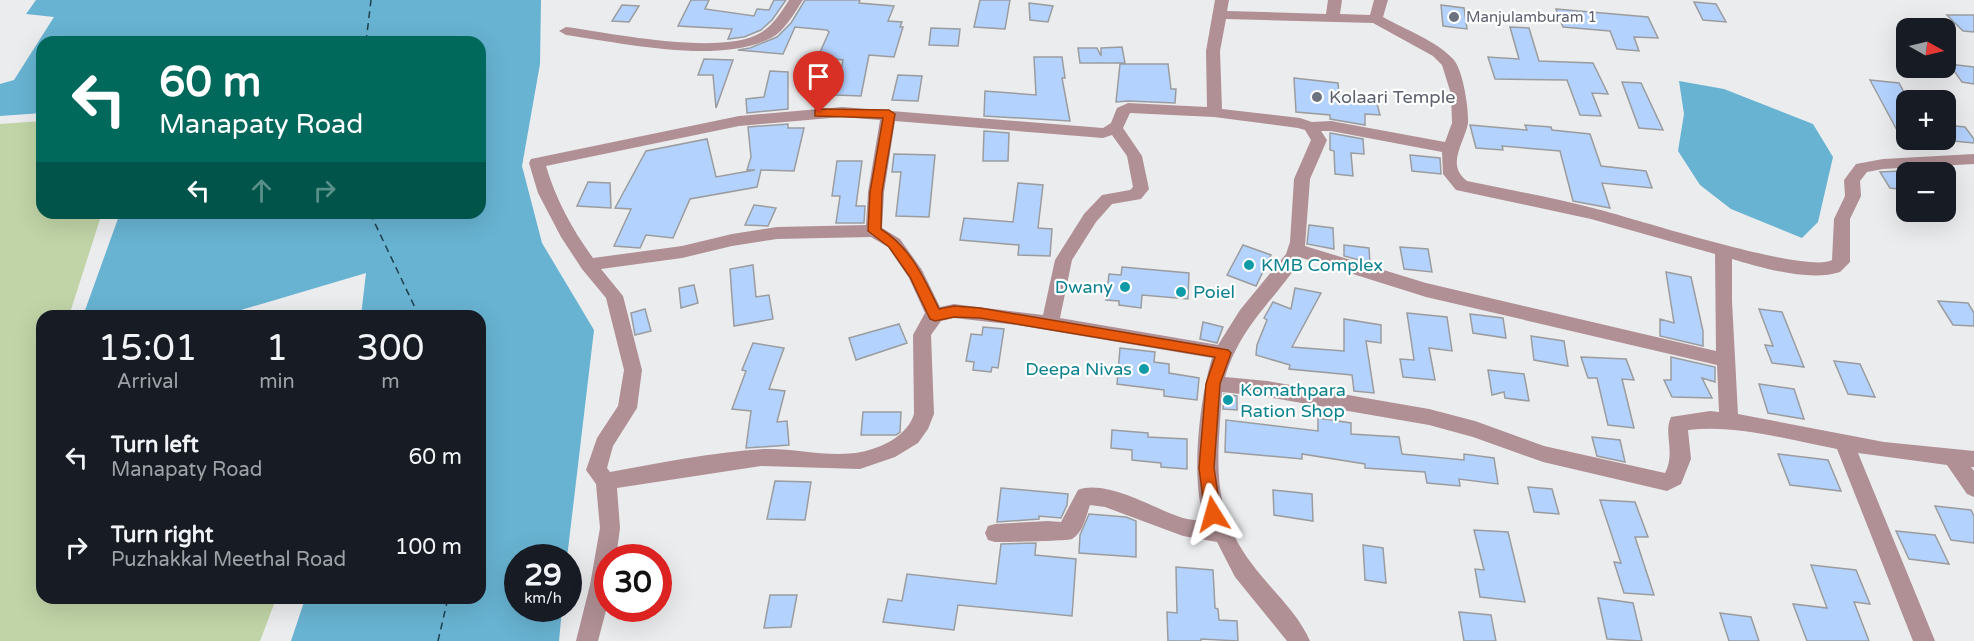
<!DOCTYPE html>
<html lang="en">
<head>
<meta charset="utf-8">
<style>
	:root { --surface:#171b24; --page:#242831; --text:#f1f3f6; --muted:#9ea1a6 }
	body { margin:0; font-family:"Varela Round",sans-serif; background:var(--page); color:var(--text); height:100vh; display:flex; flex-direction:column; font-size:22px; white-space:nowrap }
	* { box-sizing:border-box; margin:0 }
	p { font-size:20px; color:var(--muted) }
	.icon { flex:none; width:33px; height:33px; fill:none; stroke:currentColor; stroke-width:2; stroke-linecap:round; stroke-linejoin:round }
	.map { position:relative; flex:1; overflow:hidden }
	.details { position:absolute; left:36px; top:310px; width:450px; height:294px; display:flex; flex-direction:column; background:var(--surface); border-radius:18px; box-shadow:0 6px 24px #0002 }
	.details>* { flex:none }
	.guide { position:absolute; left:36px; top:36px; width:450px; height:183px; border-radius:18px; box-shadow:0 6px 24px #0002; background:#00695c; color:#fff; overflow:hidden }
	.needle { width:39px; rotate:98deg }
	.controls { position:absolute; left:1896px; top:18px; display:grid; gap:12px }
	.controls a { display:grid; place-items:center; width:60px; height:60px; border-radius:12px; background:var(--surface); box-shadow:0 6px 24px #0002; font-size:30px }
	.speed { position:absolute; left:504px; top:544px; display:flex; gap:12px; font-size:30px; font-weight:700; text-align:center }
	.speed>* { display:grid; place-content:center; width:78px; height:78px; border-radius:50%; background:var(--surface); box-shadow:0 6px 24px #0002; line-height:1 }
	.speed small { font-size:15px; font-weight:400 }
	.speed .limit { border:9px solid #d22; background:#fff; color:#111 }
	.pin { position:absolute; display:grid; place-items:center; width:51px; height:51px; color:#fff; margin:-62px -26px; border-radius:50% 50% 50% 0; rotate:-45deg; box-shadow:0 0 6px #0007 }
	.pin .icon { rotate:45deg }
	.me { position:absolute; width:66px; margin:-33px; rotate:352deg; stroke-linejoin:round; filter:drop-shadow(0 0 4px #0008) }
	.turn { display:flex; align-items:center; gap:21px; height:126px; padding:0 24px; font-size:27px }
	.turn .icon { width:78px; height:78px; stroke-width:2.5 }
	.turn b { display:block; font-size:42px; line-height:51px }
	.lanes { display:flex; align-items:center; height:57px; padding:0 24px; background:#0003; justify-content:center; gap:30px; direction:ltr }
	.lanes .off { opacity:.35 }
	.eta { display:flex; justify-content:space-evenly; align-items:center; height:102px; text-align:center }
	.eta b { font-size:36px; font-weight:600; line-height:42px }
	ul { padding:0; list-style:none }
	li { display:flex; align-items:center; gap:18px; height:90px; padding:0 24px }
	li div { flex:1 }
	li b { display:block; font-size:22px }
	li em { font-style:normal }
	.map>svg:first-child { display:block }
</style>
</head>
<body>
<div class="map">
<svg width="1974" height="641" viewBox="0 0 1974 641">
	<rect width="100%" height="100%" fill="#ebecee"/>
	<path fill="#c1d4a7" d="M42,121V213H102L69,316H42V598L276,599L260,641H0V124Z"/>
	<path fill="#68b3d2" d="M36,0H541L540,64L522,166L542,243L594,330L567,558H518V609H562L559,641H291L305,599L480,598V316H361L366,273L221,316H83L120,213H480V42H42V113L0,116V84L14,80L54,17L26,14Z
		M1679,81L1724,89L1813,124L1833,157L1818,222L1802,238L1731,209L1700,185L1678,151L1684,114Z"/>
	<g fill="none" stroke-linecap="round" stroke-linejoin="round">
		<path stroke="#1e404e" stroke-width="1.5" stroke-dasharray="7 5" stroke-linecap="butt" d="M366,42L371,0
			M370,213L419,316
			M480,445L483,451L480,464
			M438,641L448,598"/>
	</g>
	<path fill="#b3d2fe" stroke="#9b9c9e" stroke-width="1.5" d="M691,0H709L705,9L754,16L757,9L769,10L774,0H786L772,20L761,30L744,37L728,39L732,29L678,26Z
		M805,0H860L859,3L894,6L888,21L902,22L900,27H903L894,57L869,55L861,96L836,95L843,60L818,57L829,32L827,30L795,27L783,54L738,50L750,48L777,37L791,23Z
		M980,0H1010L1005,29L974,27Z
		M1694,2L1716,4L1726,22L1703,20Z
		M1029,3L1053,6L1048,22L1030,20Z
		M622,5L639,6L629,22L612,21Z
		M1441,5L1464,8L1467,29L1443,26Z
		M1556,9L1648,17L1658,38L1634,37L1639,51L1617,49L1610,31L1563,27Z
		M1947,15H1974V32L1963,31Z
		M1510,27L1529,28L1539,61L1593,63L1608,94L1592,93L1601,116L1580,115L1567,80L1495,79L1488,57L1519,59Z
		M931,28L960,29L958,46L929,45Z
		M1122,47L1125,63H1080L1078,48H1097L1101,56V48Z
		M1034,57H1062L1065,78H1062L1070,121L984,116L985,91L1036,95Z
		M704,59L733,60L716,108L713,75H698Z
		M1120,64H1168L1171,89H1176L1175,103L1128,101L1116,102Z
		M1949,64L1974,67V84L1962,82Z
		M770,71L788,72V109L747,113L746,99L764,97Z
		M898,75L922,76L918,101L892,100Z
		M1294,78L1338,83L1339,94L1375,96L1380,115L1365,114V125L1330,119V115L1296,112Z
		M1870,80L1899,83L1906,96V147Z
		M1622,82L1641,83L1663,130L1639,128Z
		M788,124V128H804L794,171L761,170L757,187L690,199L673,238L646,235L640,248L614,246L631,209L615,208L646,151L707,139L716,177L755,170H747L751,157L748,127Z
		M1470,125L1527,130L1525,125L1551,127L1552,130L1590,134L1601,166L1646,171L1652,188L1602,183L1610,208L1573,201L1560,151L1502,146L1503,150L1476,148Z
		M1946,125L1965,127L1974,139V143L1953,141L1946,131Z
		M984,131L1009,133L1008,161H983Z
		M1330,133L1363,139L1364,154L1351,153L1353,176L1335,174L1334,151L1330,150Z
		M894,154L935,155L929,217L896,216L901,172H892Z
		M1410,155L1440,158L1441,174L1412,171Z
		M837,161H862L856,206H865L864,223H836L840,196H832Z
		M1901,171L1906,180V190L1890,188L1880,172Z
		M588,182L610,183L611,208L577,206Z
		M1018,183L1043,185L1038,228L1052,229L1050,256L1018,255L1019,245L960,240L964,218L1013,222Z
		M754,205L776,208L768,226L745,225Z
		M1309,225L1333,228L1334,249L1307,244Z
		M1243,245L1271,255L1256,286L1227,275Z
		M1344,245L1369,248L1370,263L1344,256Z
		M1400,247L1428,249L1432,272L1404,269Z
		M753,265L756,297L769,295L773,319L734,326L730,269Z
		M1122,267L1189,273L1188,299L1142,295L1141,308L1119,305V301L1106,300L1109,274L1121,275Z
		M1666,272L1691,277L1703,331V346L1660,336V319L1674,323Z
		M694,285L698,303L681,308L679,288Z
		M1295,288L1321,293L1292,347L1344,351V319L1381,325V343L1366,341L1374,393L1354,391L1352,375L1289,369L1290,365L1256,355L1257,345L1267,320L1264,318L1273,302L1291,309Z
		M1938,301L1968,303L1974,313V326L1953,325Z
		M645,309L651,331L635,335L631,313Z
		M1759,309L1782,312L1804,367L1772,363L1765,345L1773,346Z
		M1407,313L1447,317L1452,351L1429,348L1435,380L1403,377L1400,359L1414,360Z
		M1470,314L1503,318L1506,338L1473,333Z
		M1203,322L1223,327L1217,343L1200,339Z
		M899,324L907,343L856,360L849,338Z
		M983,327L1004,329L998,368L992,367L991,372L973,370L974,362L966,361L971,334L982,335Z
		M1531,336L1564,341L1568,366L1534,360Z
		M753,343L784,348L769,389L785,391L777,422L787,421L789,445L746,448L751,411L732,409L746,371L742,370Z
		M1120,348L1155,352L1154,362L1169,364V373L1199,378L1197,400L1164,396V390L1117,384Z
		M1581,357L1626,359L1634,380L1622,379L1634,428L1608,425L1597,378H1588Z
		M1671,357L1715,367V382L1702,378L1712,398L1672,397L1664,380H1671Z
		M1834,361L1860,364L1875,397L1848,394Z
		M1488,370L1524,374L1529,401L1505,398L1504,392L1492,395Z
		M1759,384L1794,389L1804,419L1768,413Z
		M1224,394L1237,396V410L1223,409Z
		M863,412H901L900,432L896,435H861Z
		M1318,418L1351,423V434L1399,437L1402,454L1464,460V454L1494,458L1498,484L1459,479L1460,486L1427,483L1425,472L1365,468V464L1302,454V459L1225,452L1226,420L1318,431Z
		M1112,430L1148,433V437L1187,439V469L1161,467V463L1132,460V450L1111,448Z
		M1592,437L1620,440L1625,462L1597,456Z
		M1778,454L1828,460L1841,491L1790,485Z
		M775,481L811,482L805,520L767,519Z
		M1528,487L1552,489L1559,514L1534,512Z
		M1001,488L1068,494L1067,505L1061,518L1039,516V519L997,522Z
		M1273,490L1312,494L1313,521L1274,515Z
		M1600,500L1635,502L1648,537H1635L1654,595L1624,593L1614,562L1621,563Z
		M1935,506L1971,510L1974,516V543L1951,540Z
		M1089,514L1126,517L1136,521V557L1079,553L1080,535Z
		M1474,530L1508,532L1525,602L1480,597L1475,569L1484,570Z
		M1896,531L1935,535L1949,564L1909,559Z
		M1036,543L1035,555L1076,559L1072,616L958,605L954,630L883,622L888,599L902,601L907,574L996,584L1001,544Z
		M1363,545L1383,548L1386,583L1365,580Z
		M1811,565L1856,570L1870,604L1854,602L1869,641H1807L1793,604L1827,608Z
		M1176,567L1213,570L1215,608L1218,609L1219,620L1237,621L1238,641L1201,639V641H1168L1167,612L1177,613Z
		M770,595H797L791,627L764,628Z
		M1598,598L1633,603L1642,641L1607,639Z
		M1459,612L1491,615L1496,641H1464Z
		M1720,613L1751,617L1759,641H1729Z"/>
	<g fill="none" stroke-linecap="round" stroke-linejoin="round">
		<path fill="#b09095" fill-rule="evenodd" d="M789,0H803C794,13 785,31 771,38C719,65 623,43 566,35L559,31L566,27C612,33 723,57 762,32C774,24 782,11 789,0Z
			M1215,0H1229L1227,11L1326,14L1328,0H1342L1340,14L1370,15L1374,0H1388L1383,17C1406,30 1437,41 1454,60C1463,71 1469,109 1468,123C1465,142 1445,165 1467,181C1509,190 1551,197 1593,208C1630,217 1808,275 1832,260L1834,219L1845,196L1844,180L1856,164L1883,159L1974,154V164L1883,169L1867,172L1860,181L1861,196L1850,219V262L1840,272C1810,282 1762,268 1732,259V301L1738,414L1884,442L1974,451V467H1971L1974,471V497L1967,494L1947,465L1858,453L1935,641H1913L1837,449C1788,440 1737,424 1688,430L1691,459L1681,484L1667,491L1543,462L1473,437L1429,425L1267,397L1222,392C1218,458 1209,508 1252,564C1271,590 1297,611 1310,641H1287L1235,577L1217,542L1183,536L1105,507L1090,505C1086,516 1083,533 1072,539C1068,541 1006,542 995,542L988,540L985,533L988,526L995,524L1048,521L1061,522L1078,490C1107,479 1154,509 1183,518C1190,520 1199,520 1206,522C1189,486 1200,396 1212,358L1017,325L954,318L941,321L931,335L934,414L928,429L918,443L895,457L860,469L761,466L617,488L620,528L616,558H608V603L598,641H576L590,585L600,528L596,484L586,470L597,438L618,406L624,370L606,298L582,269L561,237L538,193L529,163L531,159L739,116L842,107L1103,128L1111,123L1117,108L1128,103L1207,107L1206,51ZM1226,19L1373,23L1433,56L1442,65L1451,94L1452,123L1445,142L1331,121L1312,122L1300,118L1222,109L1220,51ZM1130,113L1214,117L1298,128L1305,130L1311,140L1294,179L1290,242L1286,254L1240,310L1218,345L1060,318L1072,260L1096,222L1112,204L1141,199L1149,189L1142,156L1123,128ZM842,117L880,120L868,192L866,225L777,227L732,234L682,246L593,258C572,229 556,200 546,166L739,126ZM895,121L1103,138L1112,135L1127,156L1133,187L1130,190L1102,195L1084,214L1055,260L1043,315L954,304L940,307L922,270L900,239L882,228L884,192ZM1321,131H1331L1442,152L1443,174L1456,190L1591,219L1715,254L1716,351L1426,283L1305,246L1310,179L1327,140ZM871,237L888,247L909,278L925,313L913,335L914,414C908,435 882,448 861,452C829,458 796,448 765,449C713,452 661,463 610,472L607,468L613,446L637,408L642,370L623,296L601,269L682,258L732,246L777,239ZM1302,258L1426,297L1717,365L1719,412L1710,411L1671,417C1663,434 1676,452 1665,473L1544,446L1475,421L1429,409L1267,381L1225,377C1241,325 1274,301 1302,258Z"/>
	</g>
	<path fill="#ea580c" stroke="#983908" stroke-width="1.5" d="M819,109L889,110L895,114L882,192L881,229C911,248 924,278 939,309L954,306L980,308L1228,350L1231,353L1220,384L1214,468L1221,514L1219,519L1213,521L1208,519L1205,514L1199,468L1206,384L1215,357L980,318L954,317L935,321L930,319L910,277L889,247L868,231L870,192L883,118L815,116V110Z"/>
	<g fill="#6b7280" stroke="#fff" stroke-width="2">
		<circle cx="1454" cy="17" r="6"/>
		<circle cx="1317" cy="97" r="6"/>
	</g>
	<g fill="#0f9aa8" stroke="#fff" stroke-width="2">
		<circle cx="1249" cy="265" r="6"/>
		<circle cx="1125" cy="287" r="6"/>
		<circle cx="1181" cy="292" r="6"/>
		<circle cx="1144" cy="369" r="6"/>
		<circle cx="1228" cy="400" r="6"/>
	</g>
	<g text-anchor="middle" stroke-width="4.5" stroke-linejoin="round" paint-order="stroke">
		<g font-size="15" fill="#5b616d" stroke="#fff" text-anchor="start">
			<text x="1466" y="22">Manjulamburam 1</text>
		</g>
		<g font-size="18" fill="#5b616d" stroke="#fff" text-anchor="start">
			<text x="1329" y="103">Kolaari Temple</text>
		</g>
		<g font-size="18" fill="#0d838f" stroke="#fff" text-anchor="start">
			<text x="1261" y="271">KMB Complex</text>
			<text x="1113" y="293" text-anchor="end">Dwany</text>
			<text x="1193" y="298">Poiel</text>
			<text x="1132" y="375" text-anchor="end">Deepa Nivas</text>
			<text x="1240" y="396">Komathpara<tspan x="1240" dy="21">Ration Shop</tspan></text>
		</g>
	</g>
</svg>
<div class="controls">
<a><svg class="needle" viewBox="-14 -14 28 28"><path d="M0-13l5 13h-10z" fill="#e53935"/><path d="M0 13l5-13h-10z" fill="#9ea1a6"/></svg></a>
<a>+</a>
<a>−</a>
</div>
<div class="speed"><div>29<small>km/h</small></div><div class="limit">30</div></div>
<div class="pin" style="left:819px;top:113px;background:#d93025"><svg class="icon" aria-label="arrive" viewBox="0 0 24 24"><path d="M6 21V4h12l-3 4 3 4H6"/></svg></div>
<svg class="me" style="left:1213px;top:514px" viewBox="-20 -20 40 40"><path d="M0-17L14 15 0 8-14 15z" fill="#ea580c" stroke="#fff" stroke-width="4"/></svg>
<div class="guide">
<div class="turn"><svg class="icon" aria-label="left" viewBox="0 0 24 24"><path d="M17 20v-9H6M10 6l-5 5 5 5"/></svg><div><b>60 m</b>Manapaty Road</div></div>
<div class="lanes"><svg class="icon" aria-label="left" viewBox="0 0 24 24"><path d="M17 20v-9H6M10 6l-5 5 5 5"/></svg><svg class="icon off" aria-label="ahead" viewBox="0 0 24 24"><path d="M12 20V5M6 11l6-6 6 6"/></svg><svg class="icon off" aria-label="right" viewBox="0 0 24 24"><path d="M7 20v-9h11M14 6l5 5-5 5"/></svg></div>
</div>
<section class="details">
<div class="eta">
<div><b>15:01</b><p>Arrival</p></div>
<div><b>1</b><p>min</p></div>
<div><b>300</b><p>m</p></div>
</div>
<ul>
<li><svg class="icon" aria-label="left" viewBox="0 0 24 24"><path d="M17 20v-9H6M10 6l-5 5 5 5"/></svg><div><b>Turn left</b><p>Manapaty Road</p></div><em>60 m</em></li>
<li><svg class="icon" aria-label="right" viewBox="0 0 24 24"><path d="M7 20v-9h11M14 6l5 5-5 5"/></svg><div><b>Turn right</b><p>Puzhakkal Meethal Road</p></div><em>100 m</em></li>
</ul>
</section>
</div>
</body>
</html>
